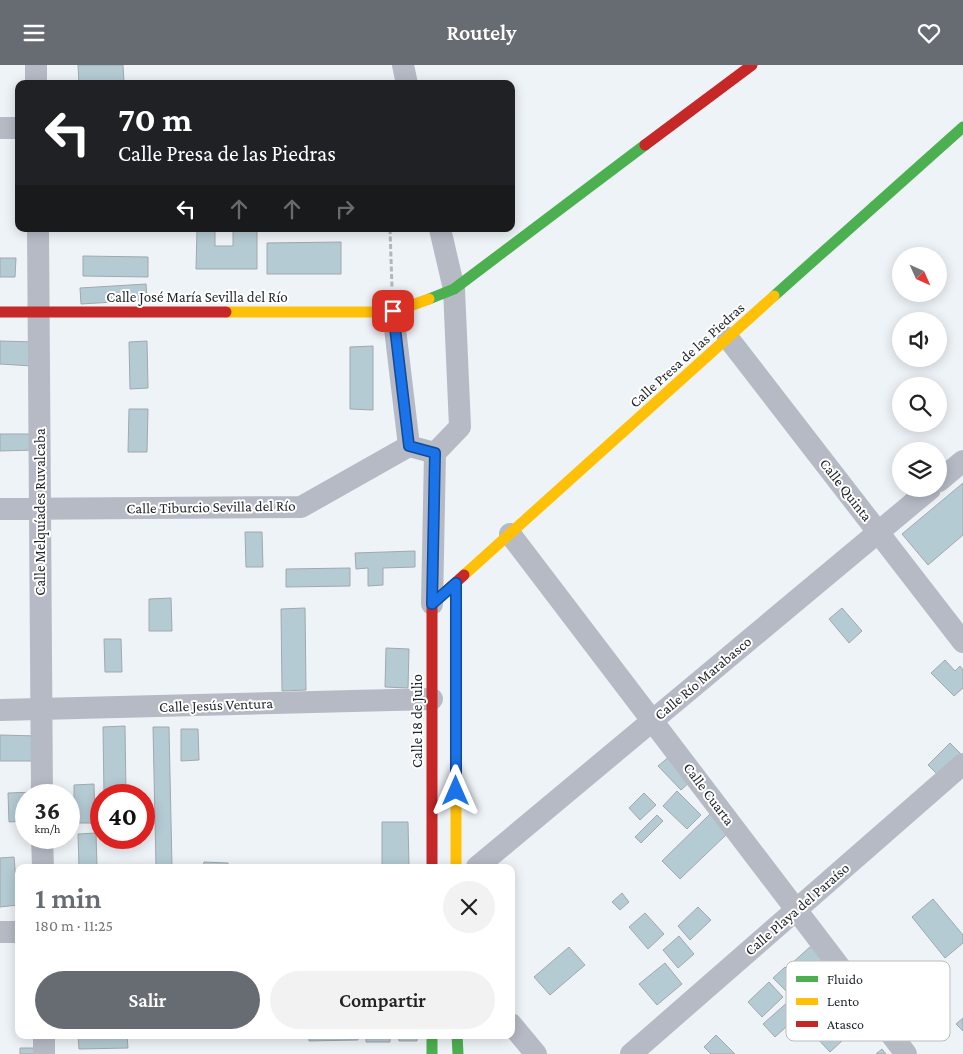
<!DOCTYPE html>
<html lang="es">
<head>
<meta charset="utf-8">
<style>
	:root { --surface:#fff; --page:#f2f2f2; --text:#222; --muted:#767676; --accent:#676c72 }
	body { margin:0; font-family:"Crimson Pro",serif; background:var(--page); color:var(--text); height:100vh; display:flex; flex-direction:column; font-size:19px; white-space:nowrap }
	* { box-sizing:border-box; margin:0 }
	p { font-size:16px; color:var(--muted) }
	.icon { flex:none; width:28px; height:28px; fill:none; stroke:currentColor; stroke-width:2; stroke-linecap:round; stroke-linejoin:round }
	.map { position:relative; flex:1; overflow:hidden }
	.details { position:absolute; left:15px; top:799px; width:500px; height:175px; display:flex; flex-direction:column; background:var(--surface); border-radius:10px; box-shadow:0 2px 12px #0003 }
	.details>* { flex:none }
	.hud { position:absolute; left:15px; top:15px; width:500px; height:152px; border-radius:10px; box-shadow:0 2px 12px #0003; background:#202124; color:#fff; overflow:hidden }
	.needle { width:32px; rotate:135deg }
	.buttons { position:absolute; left:892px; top:182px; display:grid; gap:10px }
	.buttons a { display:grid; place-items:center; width:55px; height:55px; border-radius:50%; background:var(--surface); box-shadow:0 2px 12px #0003; font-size:25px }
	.speed { position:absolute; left:15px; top:719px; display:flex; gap:10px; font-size:25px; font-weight:700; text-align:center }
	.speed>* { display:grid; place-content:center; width:65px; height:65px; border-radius:50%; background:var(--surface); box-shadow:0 2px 12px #0003; line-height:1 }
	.speed small { font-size:12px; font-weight:400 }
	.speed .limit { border:8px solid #d22; background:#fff; color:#111 }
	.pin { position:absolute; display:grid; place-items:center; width:42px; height:42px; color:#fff; margin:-21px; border-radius:10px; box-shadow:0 2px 8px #0006 }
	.me { position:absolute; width:55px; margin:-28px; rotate:0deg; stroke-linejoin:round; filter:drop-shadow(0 0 4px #0008) }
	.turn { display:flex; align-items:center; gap:18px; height:105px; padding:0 20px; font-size:22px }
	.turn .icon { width:65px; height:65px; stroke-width:2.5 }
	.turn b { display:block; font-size:35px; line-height:42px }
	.lanes { display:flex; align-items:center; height:48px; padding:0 20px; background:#0003; justify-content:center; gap:25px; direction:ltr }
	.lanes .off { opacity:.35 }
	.round { display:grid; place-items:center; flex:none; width:52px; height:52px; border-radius:26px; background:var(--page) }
	.headline { display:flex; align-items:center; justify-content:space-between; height:85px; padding:0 20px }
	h1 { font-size:30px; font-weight:600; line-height:38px; color:var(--accent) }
	.primary-button { display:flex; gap:10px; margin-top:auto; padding:10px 20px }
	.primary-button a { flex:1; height:58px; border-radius:30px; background:var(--accent); color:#fff; font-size:20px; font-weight:600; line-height:58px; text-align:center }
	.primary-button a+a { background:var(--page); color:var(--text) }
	header { display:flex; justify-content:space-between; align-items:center; height:65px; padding:0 20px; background:var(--accent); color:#fff; font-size:22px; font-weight:600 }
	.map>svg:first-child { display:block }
</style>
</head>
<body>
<header><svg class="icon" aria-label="menu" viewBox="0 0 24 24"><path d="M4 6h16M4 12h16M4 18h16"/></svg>Routely<svg class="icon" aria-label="heart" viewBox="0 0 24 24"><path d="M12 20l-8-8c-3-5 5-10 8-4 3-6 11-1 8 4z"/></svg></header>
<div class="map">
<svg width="963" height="989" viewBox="0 0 963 989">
	<rect width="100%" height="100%" fill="#eef3f8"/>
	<path fill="#b4cbd4" stroke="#a2a8ac" d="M78,0H123L124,17L79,19Z
		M197,164H215V181H233V164H257V204H196Z
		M341,177V209H267V178Z
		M83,191L148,192V212L83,211Z
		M0,193H16L15,212H0Z
		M146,219L147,235L81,239L80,223Z
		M0,276L34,277L32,301L0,299Z
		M147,276L148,323L130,324L129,277Z
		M373,281V345L350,344V282Z
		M129,344H148L147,387H128Z
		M0,369H35L36,385L0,386Z
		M963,418V470L928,500L902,469Z
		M245,467H262L263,502H246Z
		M415,486V502L383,503V520L368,521V503L356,504L355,488Z
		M350,503V521L286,522V504Z
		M171,533L172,566H149V534Z
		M305,543L306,625L282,626L281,544Z
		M842,543L862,566L849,578L829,554Z
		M104,574H121L122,607H105Z
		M386,583L409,584L408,623L385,622Z
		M945,595L955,606L960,601L963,605V623L954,631L931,608Z
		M125,661L126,730H104L103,662Z
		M153,662H169L172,802H156Z
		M181,664H198L199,695L181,696Z
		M0,670L38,671L37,696H0Z
		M950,678L963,691L942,714L928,700Z
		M670,691L692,715L681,725L658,701Z
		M94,719L95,758H74V720Z
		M677,726L701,750L687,764L663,741Z
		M37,727L38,730H26V756L9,757L8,728Z
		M644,728L656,740L640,755L629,743Z
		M710,749L728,768L680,814L662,796Z
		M657,750L663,756L641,778L635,772Z
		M382,757H408L409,802H382Z
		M96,768L97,802H79L78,769Z
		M14,792L18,840L0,842V793Z
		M204,797L228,798V802H203Z
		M622,828L629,837L620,845L612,837Z
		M933,834L963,870V878L945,893L912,852Z
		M698,842L711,855L690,875L678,861Z
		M645,848L664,869L648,884L629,862Z
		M679,871L694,889L678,903L663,885Z
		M811,881L825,895L803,915L790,900Z
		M569,882L585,900L550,930L534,912Z
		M665,898L682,919L657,940L639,919Z
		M785,902L802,919L790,930L773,913Z
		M769,917L783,932L762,952L748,937Z
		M799,927L843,975L830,987L797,952L775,972L763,959Z
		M963,953V966L956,959Z
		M78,970H127L128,983L79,984Z
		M309,970H358V975L309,976Z
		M366,970H390V977H366Z
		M398,970H417V976H399Z
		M716,970L735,989H711L704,982Z
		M20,983H42V989H20Z
		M882,984L886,989H876Z"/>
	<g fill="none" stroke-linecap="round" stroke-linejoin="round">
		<path stroke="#b2b7bd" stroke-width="3" stroke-dasharray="5 2.5" stroke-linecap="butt" d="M390,164L392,223"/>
		<path stroke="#b6bac5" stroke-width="22" d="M36,0V19
			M403,0L407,19
			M0,63H19
			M38,164L42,730
			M393,247L409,381
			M728,273L963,577
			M435,388L460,362L454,224L440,164
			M939,416L963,396
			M0,444L301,442L409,381L435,388
			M510,469L906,989
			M432,539L435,388
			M0,645L432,634
			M42,772L43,802
			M477,802L930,424
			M0,867H19
			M511,959L536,989
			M44,970V989
			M631,989L963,699"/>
		<path stroke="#4caf50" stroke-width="11" d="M774,231L963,62
			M429,234L454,224L645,80
			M432,970V989
			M457,970L458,989"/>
		<path stroke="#ffc107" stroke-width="11" d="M226,247H393L429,234
			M464,510L774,231
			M456,720V802"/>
		<path stroke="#c62828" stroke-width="11" d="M645,80L752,0
			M0,247H226
			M456,518V720
			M432,802V539L464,510"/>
	</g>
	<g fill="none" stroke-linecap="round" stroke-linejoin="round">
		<defs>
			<path id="route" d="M393,246L409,381L435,388L432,539L456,518V726"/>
		</defs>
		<use href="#route" stroke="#114b97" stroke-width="12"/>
		<use href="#route" stroke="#1a73e8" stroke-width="9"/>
	</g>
	<g text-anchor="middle" stroke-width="4" stroke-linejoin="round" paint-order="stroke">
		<g font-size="15" fill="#1e242a" stroke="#fff">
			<text x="197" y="237">Calle José María Sevilla del Río</text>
			<text transform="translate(687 290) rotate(-42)" y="5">Calle Presa de las Piedras</text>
			<text transform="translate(846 425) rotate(52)" y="5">Calle Quinta</text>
			<text transform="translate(211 442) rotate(-1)" y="5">Calle Tiburcio Sevilla del Río</text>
			<text transform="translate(40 447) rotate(-90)" y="5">Calle Melquíades Ruvalcaba</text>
			<text transform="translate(703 613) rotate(-40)" y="5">Calle Río Marabasco</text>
			<text transform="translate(216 640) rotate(-2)" y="5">Calle Jesús Ventura</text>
			<text transform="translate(417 656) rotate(-90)" y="5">Calle 18 de Julio</text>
			<text transform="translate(709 729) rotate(53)" y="5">Calle Cuarta</text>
			<text transform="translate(797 844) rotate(-41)" y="5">Calle Playa del Paraíso</text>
		</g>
	</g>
	<rect x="786" y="896" width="164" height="80" rx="8" fill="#fff" stroke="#bcbdbf" stroke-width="1"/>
	<rect x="796" y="911" width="22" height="6" fill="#4caf50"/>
	<rect x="796" y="933" width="22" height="7" fill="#ffc107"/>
	<rect x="796" y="956" width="22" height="6" fill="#c62828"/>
	<g font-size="14" fill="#1e242a">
		<text x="827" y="919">Fluido</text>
		<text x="827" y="941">Lento</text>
		<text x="827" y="964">Atasco</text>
	</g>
</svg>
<div class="buttons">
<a><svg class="needle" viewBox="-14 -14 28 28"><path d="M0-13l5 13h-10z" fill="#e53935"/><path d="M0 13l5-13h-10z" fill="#767676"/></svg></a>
<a><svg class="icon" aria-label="sound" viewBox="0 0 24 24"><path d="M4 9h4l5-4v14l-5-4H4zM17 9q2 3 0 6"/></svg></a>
<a><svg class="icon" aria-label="search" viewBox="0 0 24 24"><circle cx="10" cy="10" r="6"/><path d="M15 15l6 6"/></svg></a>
<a><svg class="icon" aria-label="layers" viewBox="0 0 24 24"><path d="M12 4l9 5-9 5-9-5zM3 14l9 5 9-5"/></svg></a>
</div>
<div class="speed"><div>36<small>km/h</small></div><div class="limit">40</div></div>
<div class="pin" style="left:393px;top:246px;background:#d93025"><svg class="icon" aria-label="arrive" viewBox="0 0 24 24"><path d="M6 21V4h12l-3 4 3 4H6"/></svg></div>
<svg class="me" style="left:456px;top:726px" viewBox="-20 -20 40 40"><path d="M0-17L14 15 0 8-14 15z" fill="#1a73e8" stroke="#fff" stroke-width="4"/></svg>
<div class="hud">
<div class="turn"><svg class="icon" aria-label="left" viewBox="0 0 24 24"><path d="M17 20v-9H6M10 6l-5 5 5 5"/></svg><div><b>70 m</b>Calle Presa de las Piedras</div></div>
<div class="lanes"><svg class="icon" aria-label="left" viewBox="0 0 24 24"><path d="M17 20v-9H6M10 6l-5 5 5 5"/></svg><svg class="icon off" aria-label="ahead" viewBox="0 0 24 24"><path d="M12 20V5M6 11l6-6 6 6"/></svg><svg class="icon off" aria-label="ahead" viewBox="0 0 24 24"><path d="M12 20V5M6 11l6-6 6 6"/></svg><svg class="icon off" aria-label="right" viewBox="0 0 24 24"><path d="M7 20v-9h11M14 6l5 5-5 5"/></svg></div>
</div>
<section class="details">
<div class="headline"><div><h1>1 min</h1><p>180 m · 11:25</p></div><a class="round"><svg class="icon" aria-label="close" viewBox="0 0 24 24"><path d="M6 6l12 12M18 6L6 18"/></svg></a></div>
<div class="primary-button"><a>Salir</a><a>Compartir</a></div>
</section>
</div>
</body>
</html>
